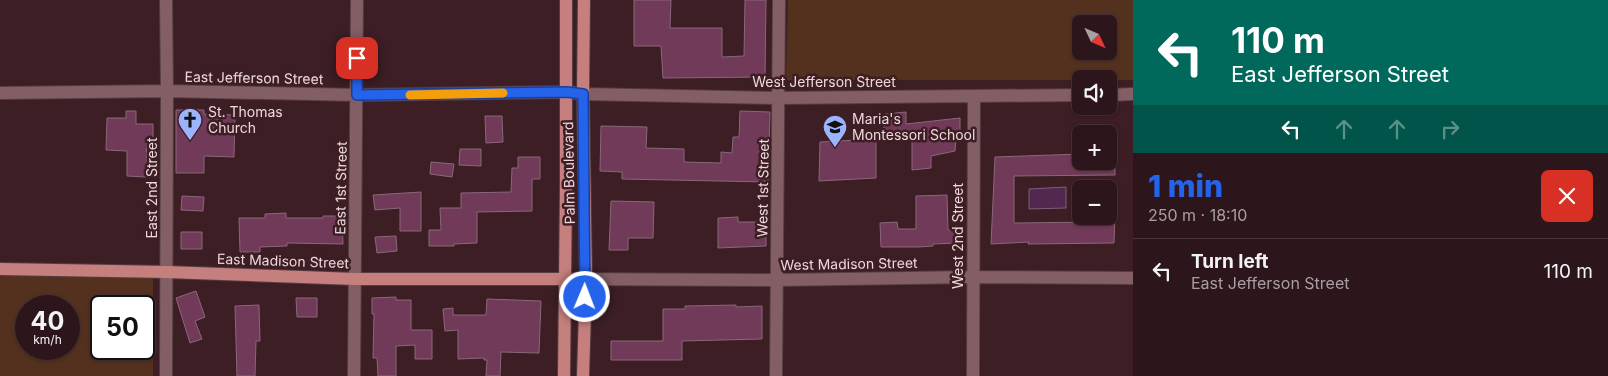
<!DOCTYPE html>
<html lang="en">
<head>
<meta charset="utf-8">
<style>
	:root { --surface:#2d161b; --page:#392328; --text:#f1f3f6; --muted:#a79fa3; --line:#48353a; --accent:#2563eb }
	body { margin:0; font-family:Inter,sans-serif; background:var(--page); color:var(--text); height:100vh; display:flex; flex-direction:column; font-size:19px; white-space:nowrap }
	* { box-sizing:border-box; margin:0 }
	p { font-size:16px; color:var(--muted) }
	.icon { flex:none; width:28px; height:28px; fill:none; stroke:currentColor; stroke-width:2; stroke-linecap:round; stroke-linejoin:round }
	.map { position:relative; flex:1; overflow:hidden }
	.details { display:flex; flex-direction:column; background:var(--surface); width:475px }
	.details>* { flex:none }
	.banner { background:#00695c; color:#fff; overflow:hidden }
	.needle { width:32px; rotate:134deg }
	.fabs { position:absolute; left:1072px; top:15px; display:grid; gap:10px }
	.fabs a { display:grid; place-items:center; width:45px; height:45px; border-radius:8px; background:var(--surface); box-shadow:0 1px 4px #0004,0 0 0 1px var(--line); font-size:25px }
	.speed { position:absolute; left:15px; top:295px; display:flex; gap:10px; font-size:25px; font-weight:700; text-align:center }
	.speed>* { display:grid; place-content:center; width:65px; height:65px; border-radius:50%; background:var(--surface); box-shadow:0 1px 4px #0004,0 0 0 1px var(--line); line-height:1 }
	.speed small { font-size:12px; font-weight:400 }
	.speed .limit { border:2px solid #111; border-radius:8px; background:#fff; color:#111 }
	.pin { position:absolute; display:grid; place-items:center; width:42px; height:42px; color:#fff; margin:-21px; border-radius:10px; box-shadow:0 2px 8px #0006 }
	.me { position:absolute; width:55px; margin:-28px; rotate:1deg; stroke-linejoin:round; filter:drop-shadow(0 0 4px #0008) }
	.turn { display:flex; align-items:center; gap:18px; height:105px; padding:0 15px; font-size:22px }
	.turn .icon { width:65px; height:65px; stroke-width:2.5 }
	.turn b { display:block; font-size:35px; line-height:42px }
	.lanes { display:flex; align-items:center; height:48px; padding:0 15px; background:#0003; justify-content:center; gap:25px; direction:ltr }
	.lanes .off { opacity:.35 }
	.round { display:grid; place-items:center; flex:none; width:52px; height:52px; border-radius:8px; background:var(--page) }
	.headline { display:flex; align-items:center; justify-content:space-between; height:85px; padding:0 15px }
	h1 { font-size:30px; font-weight:800; line-height:38px; color:var(--accent) }
	ul { padding:0; list-style:none }
	li { display:flex; align-items:center; gap:15px; height:65px; padding:0 15px; border-top:1px solid var(--line) }
	li div { flex:1 }
	li b { display:block; font-size:19px }
	li em { font-style:normal }
	main { display:flex; flex:1; min-height:0 }
	.map>svg:first-child { display:block }
</style>
</head>
<body>
<main>
<div class="map">
<svg width="1133" height="376" viewBox="0 0 1133 376">
	<rect width="100%" height="100%" fill="#3c1e24"/>
	<path fill="#54301e" fill-rule="evenodd" d="M788,0H1133V80H786ZM1081,24H1109V51H1081Z
		M0,273L153,274V376H0ZM26,306H69V349H26ZM101,306H144V349H101Z"/>
	<path fill="#522851" stroke="#815d7b" d="M1066,187V208L1029,209V189Z"/>
	<path fill="#713a58" stroke="#896879" d="M634,0H671L670,28H722V57L744,56L745,0H766L765,77L663,78L661,46H634Z
		M176,110H204V114L235,115L234,157L204,156V173H176Z
		M126,111H136V124H153V141H147L146,177L127,176V151L106,150L107,118H126Z
		M740,111L770,112L768,182L622,179V172L600,171L601,126L647,127L646,148L684,149V162L721,163V152L732,153L733,137H739Z
		M906,112V124L960,118V138L956,139L955,151L931,156V168L912,170V134L883,136L885,114Z
		M485,116H502L503,142L486,143Z
		M876,139V178L819,181L820,142Z
		M460,149H481V166L459,165Z
		M1081,154V161H1115V175L1014,176V223L1093,222V216H1115L1114,243L1028,244L1029,242L991,244L995,157Z
		M518,157H540V179H532V211L477,212V243L454,244V246H429V230H441L440,208H461V193L511,192L512,168H518Z
		M431,162L454,164L452,177L430,174Z
		M421,192V231H400V208L375,210L373,195Z
		M947,195L948,230H961L960,243L933,244V246L919,247H881L880,223L897,222L898,229H916V196Z
		M182,196L204,197L203,211L181,210Z
		M611,201L654,202L653,238H628V250H609Z
		M286,213V218H323V216H342L343,244L287,243V246L260,247V252H240L239,218H265V214Z
		M738,217V222H766V246L718,248V218Z
		M181,232H202V249H181Z
		M396,236L397,251L377,253L375,237Z
		M196,291L205,317L195,321L202,339L190,343L176,298Z
		M396,297V300H411V330H432V359H415V345L396,346V376H378L377,358H373L374,314H372V298Z
		M296,298H317V317H297Z
		M487,299L541,301L539,353L501,352L500,376H486L487,360H484V358L458,359V330L445,331L443,309L453,308V315H486Z
		M259,305L260,341H256L255,376H237L235,306Z
		M736,305V307L762,306V339L682,341V360H611V341H663V309H685V306Z"/>
	<g fill="none" stroke-linecap="round" stroke-linejoin="round">
		<defs>
			<path id="minor" d="M166,0L167,91L166,376
				M0,93L167,91L357,95L567,92L583,94L778,98L1081,95
				M1109,95L1133,94
				M566,279L776,280L973,277L1133,278
				M354,376L357,0
				M776,376L779,0
				M973,376L974,97"/>
			<path id="major" d="M0,269L167,272L355,279H566
				M564,376L566,187V0
				M583,376L586,279L583,94L584,0"/>
		</defs>
		<use href="#minor" stroke="#563d43" stroke-width="14"/>
		<use href="#major" stroke="#563d43" stroke-width="14"/>
		<use href="#minor" stroke="#835f65" stroke-width="12"/>
		<use href="#major" stroke="#c5807d" stroke-width="12"/>
	</g>
	<g fill="none" stroke-linecap="round" stroke-linejoin="round">
		<defs>
			<path id="route" d="M357,58V95L567,92L583,94L585,297"/>
		</defs>
		<use href="#route" stroke="#184099" stroke-width="12"/>
		<use href="#route" stroke="#2563eb" stroke-width="9"/>
		<path stroke="#f59e0b" stroke-width="9" d="M410,95L503,93"/>
	</g>
	<defs>
		<symbol id="church-pin" viewBox="-11 -11 22 30"><path d="M0 17L-7.5 6A9.5 9.5 0 1 1 7.5 6Z" fill="#9cb4fd" stroke="#3c1e24"/><path d="M-1.2-6h2.4v3.5h3.3v2.4h-3.3V6h-2.4V-.1h-3.3v-2.4h3.3Z" fill="#111"/></symbol>
		<symbol id="school-pin" viewBox="-11 -11 22 30"><path d="M0 17L-7.5 6A9.5 9.5 0 1 1 7.5 6Z" fill="#9cb4fd" stroke="#3c1e24"/><path d="M0-5L7-2L0 1L-7-2ZM-4 1L0 2.5L4 1V4Q0 6-4 4Z" fill="#111"/></symbol>
	</defs>
	<g fill-rule="evenodd">
		<use href="#church-pin" x="176" y="106" width="28" height="38"/>
		<use href="#school-pin" x="821" y="113" width="28" height="38"/>
	</g>
	<g text-anchor="middle" stroke-width="5" stroke-linejoin="round" paint-order="stroke">
		<g font-size="14" fill="#eed8dc" stroke="#3c1e24">
			<text transform="translate(254 78) rotate(1)" y="5">East Jefferson Street</text>
			<text x="824" y="87">West Jefferson Street</text>
			<text transform="translate(569 173) rotate(-91)" y="5">Palm Boulevard</text>
			<text transform="translate(152 188) rotate(-90)" y="5">East 2nd Street</text>
			<text transform="translate(341 188) rotate(-89)" y="5">East 1st Street</text>
			<text transform="translate(763 188) rotate(-89)" y="5">West 1st Street</text>
			<text transform="translate(958 236) rotate(-90)" y="5">West 2nd Street</text>
			<text transform="translate(283 261) rotate(2)" y="5">East Madison Street</text>
			<text transform="translate(849 264) rotate(-1)" y="5">West Madison Street</text>
		</g>
		<g font-size="14" fill="#eed8dc" stroke="#3c1e24" text-anchor="start">
			<text x="208" y="117">St. Thomas<tspan x="208" dy="16">Church</tspan></text>
			<text x="852" y="124">Maria's<tspan x="852" dy="16">Montessori School</tspan></text>
		</g>
	</g>
</svg>
<div class="fabs">
<a><svg class="needle" viewBox="-14 -14 28 28"><path d="M0-13l5 13h-10z" fill="#e53935"/><path d="M0 13l5-13h-10z" fill="#a79fa3"/></svg></a>
<a><svg class="icon" aria-label="sound" viewBox="0 0 24 24"><path d="M4 9h4l5-4v14l-5-4H4zM17 9q2 3 0 6"/></svg></a>
<a>+</a>
<a>−</a>
</div>
<div class="speed"><div>40<small>km/h</small></div><div class="limit">50</div></div>
<div class="pin" style="left:357px;top:58px;background:#d93025"><svg class="icon" aria-label="arrive" viewBox="0 0 24 24"><path d="M6 21V4h12l-3 4 3 4H6"/></svg></div>
<svg class="me" style="left:585px;top:297px" viewBox="-20 -20 40 40"><circle r="17" fill="#2563eb" stroke="#fff" stroke-width="3"/><path d="M0-11L8 9 0 5-8 9z" fill="#fff"/></svg>
</div>
<section class="details">
<div class="banner">
<div class="turn"><svg class="icon" aria-label="left" viewBox="0 0 24 24"><path d="M17 20v-9H6M10 6l-5 5 5 5"/></svg><div><b>110 m</b>East Jefferson Street</div></div>
<div class="lanes"><svg class="icon" aria-label="left" viewBox="0 0 24 24"><path d="M17 20v-9H6M10 6l-5 5 5 5"/></svg><svg class="icon off" aria-label="ahead" viewBox="0 0 24 24"><path d="M12 20V5M6 11l6-6 6 6"/></svg><svg class="icon off" aria-label="ahead" viewBox="0 0 24 24"><path d="M12 20V5M6 11l6-6 6 6"/></svg><svg class="icon off" aria-label="right" viewBox="0 0 24 24"><path d="M7 20v-9h11M14 6l5 5-5 5"/></svg></div>
</div>
<div class="headline"><div><h1>1 min</h1><p>250 m · 18:10</p></div><a class="round" style="background:#d93025;color:#fff"><svg class="icon" aria-label="close" viewBox="0 0 24 24"><path d="M6 6l12 12M18 6L6 18"/></svg></a></div>
<ul>
<li><svg class="icon" aria-label="left" viewBox="0 0 24 24"><path d="M17 20v-9H6M10 6l-5 5 5 5"/></svg><div><b>Turn left</b><p>East Jefferson Street</p></div><em>110 m</em></li>
</ul>
</section>
</main>
</body>
</html>
